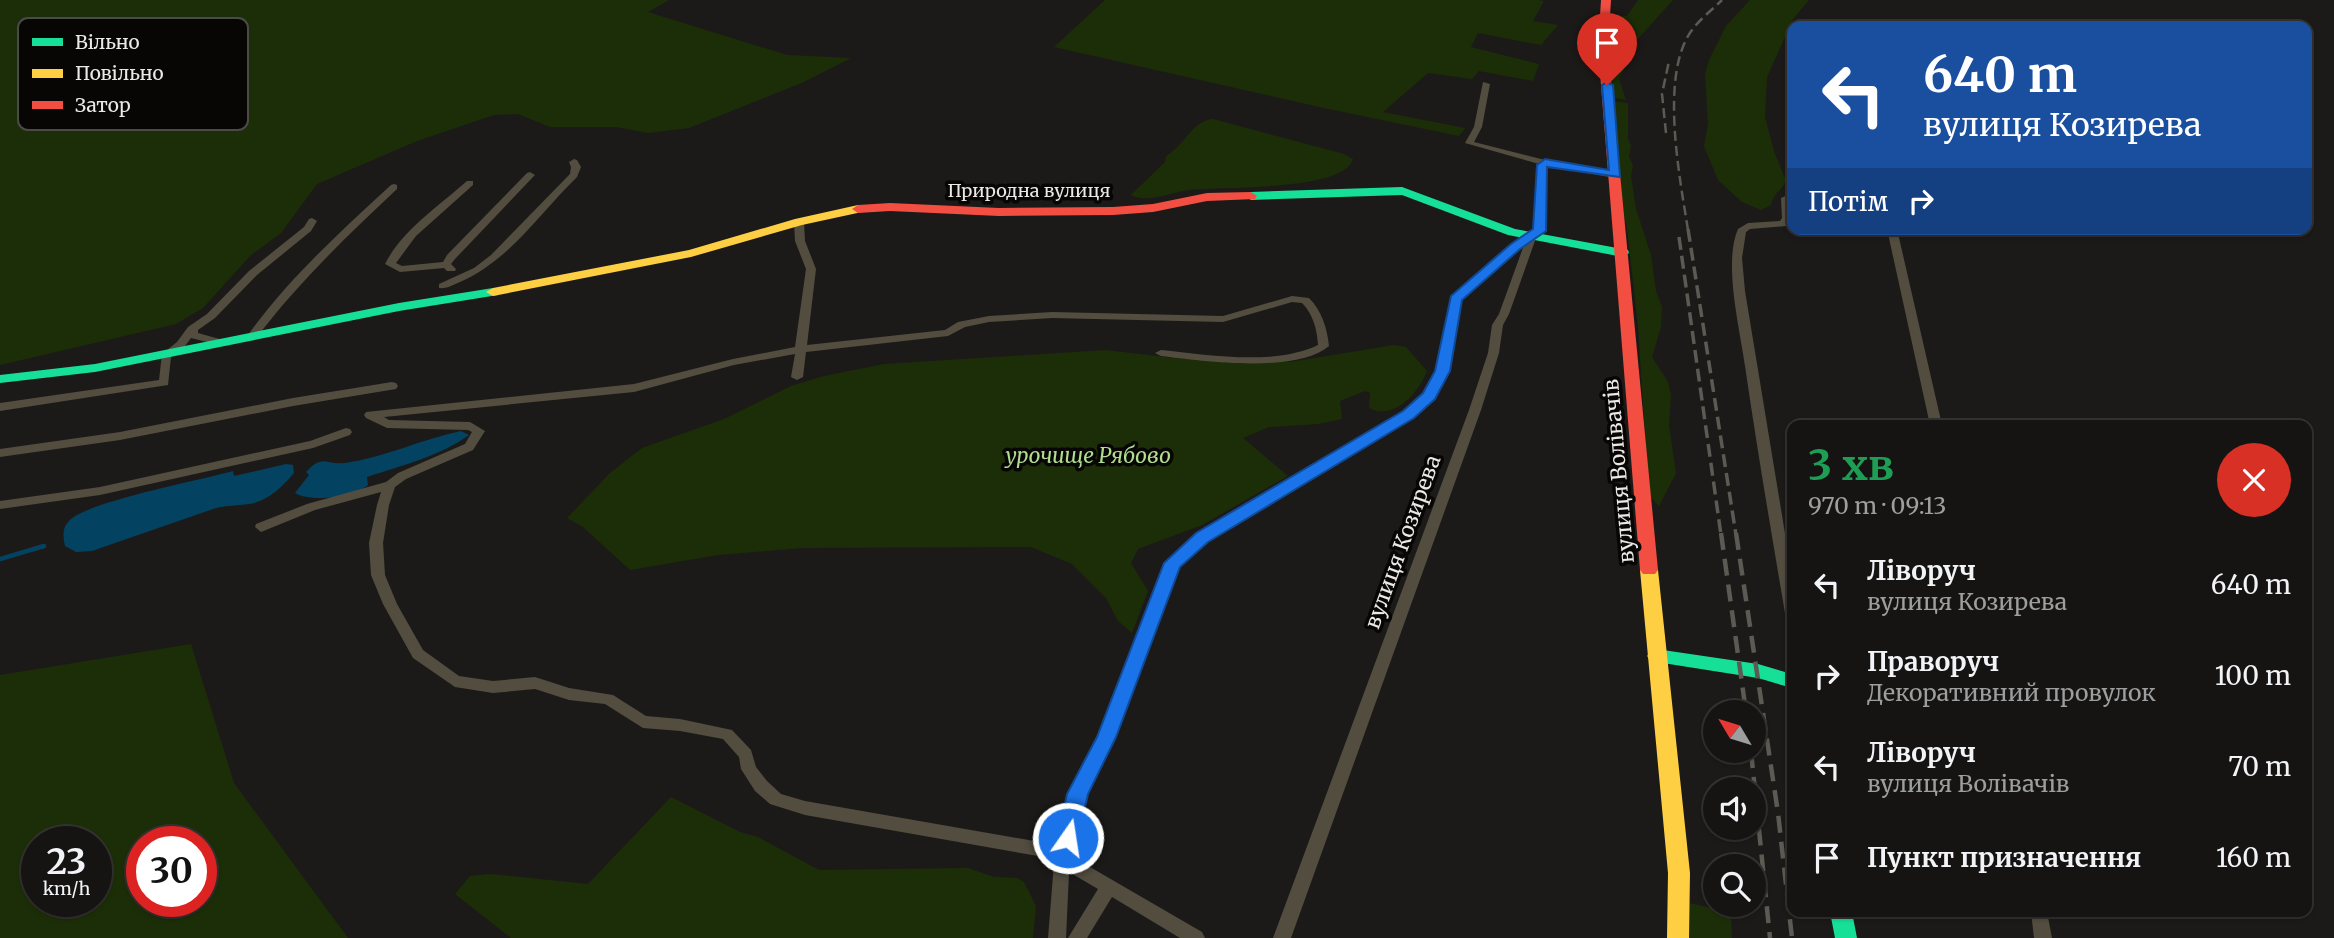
<!DOCTYPE html>
<html lang="uk">
<head>
<meta charset="utf-8">
<style>
	:root { --surface:#151412; --page:#222120; --text:#f1f3f6; --muted:#9d9e9f; --line:#343332 }
	body { margin:0; font-family:Merriweather,serif; background:var(--page); color:var(--text); height:100vh; display:flex; flex-direction:column; font-size:26px; white-space:nowrap }
	* { box-sizing:border-box; margin:0 }
	p { font-size:23px; color:var(--muted) }
	.icon { flex:none; width:38px; height:38px; fill:none; stroke:currentColor; stroke-width:2; stroke-linecap:round; stroke-linejoin:round }
	.map { position:relative; flex:1; overflow:hidden }
	.panel { position:absolute; left:1787px; top:420px; width:525px; height:497px; display:flex; flex-direction:column; background:var(--surface); border-radius:14px; box-shadow:0 2px 5px #0004,0 0 0 2px var(--line) }
	.panel>* { flex:none }
	.hud { position:absolute; left:1787px; top:21px; width:525px; height:214px; border-radius:14px; box-shadow:0 2px 5px #0004,0 0 0 2px var(--line); background:#1a4fa0; color:#fff; overflow:hidden }
	.needle { width:46px; rotate:308deg }
	.buttons { position:absolute; left:1703px; top:700px; display:grid; gap:14px }
	.buttons a { display:grid; place-items:center; width:63px; height:63px; border-radius:50%; background:var(--surface); box-shadow:0 2px 5px #0004,0 0 0 2px var(--line); font-size:35px }
	.speed { position:absolute; left:21px; top:826px; display:flex; gap:14px; font-size:35px; font-weight:700; text-align:center }
	.speed>* { display:grid; place-content:center; width:91px; height:91px; border-radius:50%; background:var(--surface); box-shadow:0 2px 5px #0004,0 0 0 2px var(--line); line-height:1 }
	.speed small { font-size:18px; font-weight:400 }
	.speed .limit { border:10px solid #d22; background:#fff; color:#111 }
	.pin { position:absolute; display:grid; place-items:center; width:60px; height:60px; color:#fff; margin:-72px -30px; border-radius:50% 50% 50% 0; rotate:-45deg; box-shadow:0 0 7px #0007 }
	.pin .icon { rotate:45deg }
	.me { position:absolute; width:77px; margin:-38px; rotate:13deg; stroke-linejoin:round; filter:drop-shadow(0 0 5px #0008) }
	.turn { display:flex; align-items:center; gap:24px; height:147px; padding:0 21px; font-size:32px }
	.turn .icon { width:91px; height:91px; stroke-width:2.5 }
	.turn b { display:block; font-size:49px; line-height:60px }
	.then { display:flex; align-items:center; height:66px; padding:0 21px; background:#0003; gap:14px; font-size:26px }
	.round { display:grid; place-items:center; flex:none; width:74px; height:74px; border-radius:37px; background:var(--page) }
	.overview { display:flex; align-items:center; justify-content:space-between; height:119px; padding:0 21px }
	h1 { font-size:42px; font-weight:700; line-height:52px; color:#1e9e55 }
	ul { padding:0; list-style:none }
	li { display:flex; align-items:center; gap:21px; height:91px; padding:0 21px }
	li div { flex:1 }
	li b { display:block; font-size:26px }
	li em { font-style:normal }
	.map>svg:first-child { display:block }
</style>
</head>
<body>
<div class="map">
<svg width="2334" height="938" viewBox="0 0 2334 938">
	<rect width="100%" height="100%" fill="#1c1a18"/>
	<path fill="#1c2e08" fill-rule="evenodd" d="M0,0H669L648,12L787,55L851,58L804,82L689,128L648,133L616,127H550L518,114L494,115L417,141L317,184L281,233L250,256L203,308L176,324L0,365Z
		M1105,0H1538L1544,1L1533,21L1558,25L1541,45L1478,33L1471,47L1539,64L1533,81L1479,71L1472,79L1428,73L1383,112L1465,128L1459,136L1324,108L1054,47Z
		M1638,0H1673L1636,41L1629,42L1628,62L1619,79L1626,100L1615,98L1609,63L1612,21L1614,15L1627,16Z
		M1750,0H1809L1793,19L1767,77L1765,117L1774,151L1786,181C1781,191 1773,194 1771,205L1761,210L1742,202L1718,180L1704,146L1708,124L1705,74L1709,60L1726,26Z
		M1613,101L1628,103V139L1631,146L1629,156L1633,166L1631,176L1636,209L1651,255L1656,291L1662,307L1661,327L1652,357L1668,382L1671,395L1669,426L1676,473L1659,506L1649,496L1638,326L1627,228L1621,206Z
		M1213,119L1344,154L1353,159C1344,192 1218,186 1189,190C1171,192 1148,204 1131,195L1165,162L1166,156C1184,146 1193,120 1213,119Z
		M1394,345L1406,347L1427,371C1419,392 1395,421 1369,408L1370,393L1365,391L1340,401L1342,419L1318,424L1269,427L1243,438L1288,476L1202,525L1138,549L1131,563L1148,591L1132,633L1118,621L1106,598L1072,564L1031,547L802,548L718,555L630,570L583,527L567,518L610,473L642,448L724,419L791,386L824,376L884,364L1106,350L1173,358L1290,362Z
		M191,644L234,783L348,938H0V675ZM37,842H96V901H37ZM142,842H201V901H142Z
		M671,797L740,832L758,837L819,870L968,868L994,877L1017,878L1024,882L1036,906L1033,938H511L455,894L470,876L490,874L588,884Z
		M1684,902L1731,912L1732,938H1682Z"/>
	<path fill="#034361" d="M461,431L469,435C438,457 403,465 367,477L368,485C354,497 312,503 295,493L309,475L306,472C322,454 326,465 345,463C383,458 422,439 461,431Z
		M286,464L293,465L294,473C283,486 267,502 249,504C237,506 228,505 216,508L92,551L76,552L65,546C63,536 62,528 69,521C85,502 202,480 233,471L234,476Z"/>
	<g fill="none" stroke-linecap="round" stroke-linejoin="round">
		<path stroke="#034361" stroke-width="4.5" d="M0,559L44,546"/>
		<path fill="#534d40" fill-rule="evenodd" d="M1483,82L1490,84L1482,127L1474,142L1545,160L1615,172L1620,175L1615,178L1547,166L1546,168L1545,231L1536,238L1509,314L1503,325L1499,353L1481,410L1291,938H1273L1469,410L1488,353L1492,325L1499,314L1524,245L1461,300L1448,371L1433,398L1413,417L1207,540L1179,565L1114,737L1086,794L1071,856L1202,932L1205,938H1180L1112,897L1087,938H1068L1098,889L1069,872L1066,938H1048L1054,863L1038,856L805,815L770,804L755,791L741,769L739,757L723,739L680,731L643,728L605,704L569,700L535,689L493,693L455,687L413,658L383,604L371,575L369,543L377,505L381,492L315,510L261,532L255,527L256,524L307,504L386,482L398,473L465,444L472,432L468,430L387,428L366,418L364,415L366,412L634,384L733,359L795,347L806,269L795,241L794,222L799,219L804,222L805,241L816,269L807,345L945,330L958,322L989,316L1052,312L1223,316L1292,296L1309,298C1322,311 1327,328 1329,346C1297,374 1202,361 1161,356L1155,353L1161,350C1208,355 1275,366 1318,345C1317,329 1313,314 1302,303L1292,302L1223,322L1052,318L989,322L965,327L948,336L806,352L803,377L797,380L791,377L795,354L734,365L634,392L384,417L389,420L470,422L485,431L473,450L406,479L395,487L389,505L383,543L385,575L397,604L423,650L459,676L493,681L535,677L569,688L613,695L646,716L680,719L732,730L751,750L756,767L767,781L781,794L805,801L1040,842L1056,849L1070,794L1098,737L1166,563L1197,534L1405,411L1424,393L1436,371L1452,297L1511,244L1535,230L1536,167L1539,164L1465,143L1474,127Z
			M574,159L577,160L581,167L577,177C539,214 510,260 460,282C453,285 447,289 439,288V284L474,268L491,255L570,174L571,167L569,162Z
			M530,172L535,175L533,177L455,259L451,264L456,269L455,271H447L444,268L400,272L385,264C402,230 439,206 467,181H473V185L416,236L396,263L402,266L443,262L447,255L527,173Z
			M394,184L397,185V189C348,235 298,283 257,337H249L248,335C288,279 340,232 391,185Z
			M1792,193V218L1786,226L1750,229L1746,232L1742,258L1745,291L1792,576V618L1787,617L1785,613C1771,531 1757,448 1745,366C1740,329 1723,263 1738,229L1748,223L1780,221L1782,218L1781,198Z
			M312,218L317,221L311,231L257,275L215,318L198,330V333L223,340L224,342L223,344L219,345L191,338L185,346L171,357L168,385L0,411V403L159,380L162,354L177,342L188,327L207,314L249,271L304,227L309,219Z
			M1887,229H1897L1942,425H1930Z
			M392,382L396,383L398,386L396,389L293,406L120,440L0,457V449L120,432L293,398Z
			M346,428L350,429L352,432L350,435L313,448L100,495L0,509V501L100,487L310,441Z
			M2031,912H2047L2052,938H2034Z"/>
		<path fill="#16e098" fill-rule="evenodd" d="M1402,187L1515,229L1628,250L1629,253L1623,257L1508,235L1402,195L1251,200L1245,196L1251,192Z
			M493,288L498,289V295L399,311L95,372L0,383V375L95,364L399,303Z
			M1656,649L1758,664L1792,674V688L1758,678L1650,661L1647,656L1650,651Z
			M1830,912H1852L1857,938H1835Z"/>
		<path fill="#ffcf43" fill-rule="evenodd" d="M858,205L864,209L862,212L802,225L691,257L493,296L486,292L493,288L689,250L795,219Z
			M1649,564L1655,566L1658,570L1690,873L1689,938H1667L1668,873L1640,570L1643,566Z"/>
		<path fill="#f24e42" fill-rule="evenodd" d="M1601,0H1611L1608,48L1658,570L1655,574H1643L1640,570L1598,48Z
			M1251,192L1257,196L1255,199L1207,201L1153,212L1113,215L999,216L890,211L858,213L852,209L858,205L890,203L999,208L1113,207L1153,204L1207,193Z"/>
		<path stroke="#5d5953" stroke-width="2.5" stroke-dasharray="10 5" stroke-linecap="butt" d="M1666,133L1662,94L1669,61
			M1688,230C1680,179 1659,74 1692,30C1700,19 1712,10 1722,0"/>
		<path stroke="#5d5953" stroke-width="3.5" stroke-dasharray="13 6" stroke-linecap="butt" d="M1688,229L1736,535
			M1679,237L1721,535"/>
		<path stroke="#5d5953" stroke-width="4.5" stroke-dasharray="17 9" stroke-linecap="butt" d="M1721,533L1746,712
			M1736,533L1778,813L1792,938
			M1751,751L1770,938"/>
	</g>
	<path fill="#1a73e8" stroke="#114b97" stroke-width="2" d="M1607,82L1613,85L1620,177L1547,167L1546,231L1520,249L1462,300L1450,371L1435,399L1414,418L1208,542L1180,567L1116,737L1088,794L1078,838L1075,844L1068,847L1060,844L1057,838L1067,794L1097,737L1164,563L1196,533L1403,411L1423,393L1435,371L1451,296L1511,244L1533,229L1537,165L1545,159L1609,170L1602,85Z"/>
	<g text-anchor="middle" stroke-width="7" stroke-linejoin="round" paint-order="stroke">
		<g font-size="18" fill="#ebe8e5" stroke="#070604">
			<text x="1029" y="197">Природна вулиця</text>
		</g>
		<g font-size="21" font-style="italic" fill="#b1dd90" stroke="#070604">
			<text x="1088" y="463">урочище Рябово</text>
		</g>
		<g font-size="21" fill="#ebe8e5" stroke="#070604">
			<text transform="translate(1619 471) rotate(-95)" y="7">вулиця Волівачів</text>
			<text transform="translate(1403 542) rotate(-70)" y="7">вулиця Козирева</text>
		</g>
	</g>
	<rect x="18" y="18" width="230" height="112" rx="10" fill="#070604" stroke="#4b4a48" stroke-width="2"/>
	<rect x="32" y="38" width="31" height="8" fill="#16e098"/>
	<rect x="32" y="69" width="31" height="9" fill="#ffcf43"/>
	<rect x="32" y="101" width="31" height="8" fill="#f24e42"/>
	<g font-size="19" fill="#ebe8e5">
		<text x="75" y="49">Вільно</text>
		<text x="75" y="80">Повільно</text>
		<text x="75" y="112">Затор</text>
	</g>
</svg>
<div class="buttons">
<a><svg class="needle" viewBox="-14 -14 28 28"><path d="M0-13l5 13h-10z" fill="#e53935"/><path d="M0 13l5-13h-10z" fill="#9d9e9f"/></svg></a>
<a><svg class="icon" aria-label="sound" viewBox="0 0 24 24"><path d="M4 9h4l5-4v14l-5-4H4zM17 9q2 3 0 6"/></svg></a>
<a><svg class="icon" aria-label="search" viewBox="0 0 24 24"><circle cx="10" cy="10" r="6"/><path d="M15 15l6 6"/></svg></a>
</div>
<div class="speed"><div>23<small>km/h</small></div><div class="limit">30</div></div>
<div class="pin" style="left:1607px;top:85px;background:#d93025"><svg class="icon" aria-label="arrive" viewBox="0 0 24 24"><path d="M6 21V4h12l-3 4 3 4H6"/></svg></div>
<svg class="me" style="left:1068px;top:838px" viewBox="-20 -20 40 40"><circle r="17" fill="#1a73e8" stroke="#fff" stroke-width="3"/><path d="M0-11L8 9 0 5-8 9z" fill="#fff"/></svg>
<div class="hud">
<div class="turn"><svg class="icon" aria-label="left" viewBox="0 0 24 24"><path d="M17 20v-9H6M10 6l-5 5 5 5"/></svg><div><b>640 m</b>вулиця Козирева</div></div>
<div class="then">Потім<svg class="icon" aria-label="right" viewBox="0 0 24 24"><path d="M7 20v-9h11M14 6l5 5-5 5"/></svg></div>
</div>
<section class="panel">
<div class="overview"><div><h1>3 хв</h1><p>970 m · 09:13</p></div><a class="round" style="background:#d93025;color:#fff"><svg class="icon" aria-label="close" viewBox="0 0 24 24"><path d="M6 6l12 12M18 6L6 18"/></svg></a></div>
<ul>
<li><svg class="icon" aria-label="left" viewBox="0 0 24 24"><path d="M17 20v-9H6M10 6l-5 5 5 5"/></svg><div><b>Ліворуч</b><p>вулиця Козирева</p></div><em>640 m</em></li>
<li><svg class="icon" aria-label="right" viewBox="0 0 24 24"><path d="M7 20v-9h11M14 6l5 5-5 5"/></svg><div><b>Праворуч</b><p>Декоративний провулок</p></div><em>100 m</em></li>
<li><svg class="icon" aria-label="left" viewBox="0 0 24 24"><path d="M17 20v-9H6M10 6l-5 5 5 5"/></svg><div><b>Ліворуч</b><p>вулиця Волівачів</p></div><em>70 m</em></li>
<li><svg class="icon" aria-label="arrive" viewBox="0 0 24 24"><path d="M6 21V4h12l-3 4 3 4H6"/></svg><div><b>Пункт призначення</b></div><em>160 m</em></li>
</ul>
</section>
</div>
</body>
</html>
